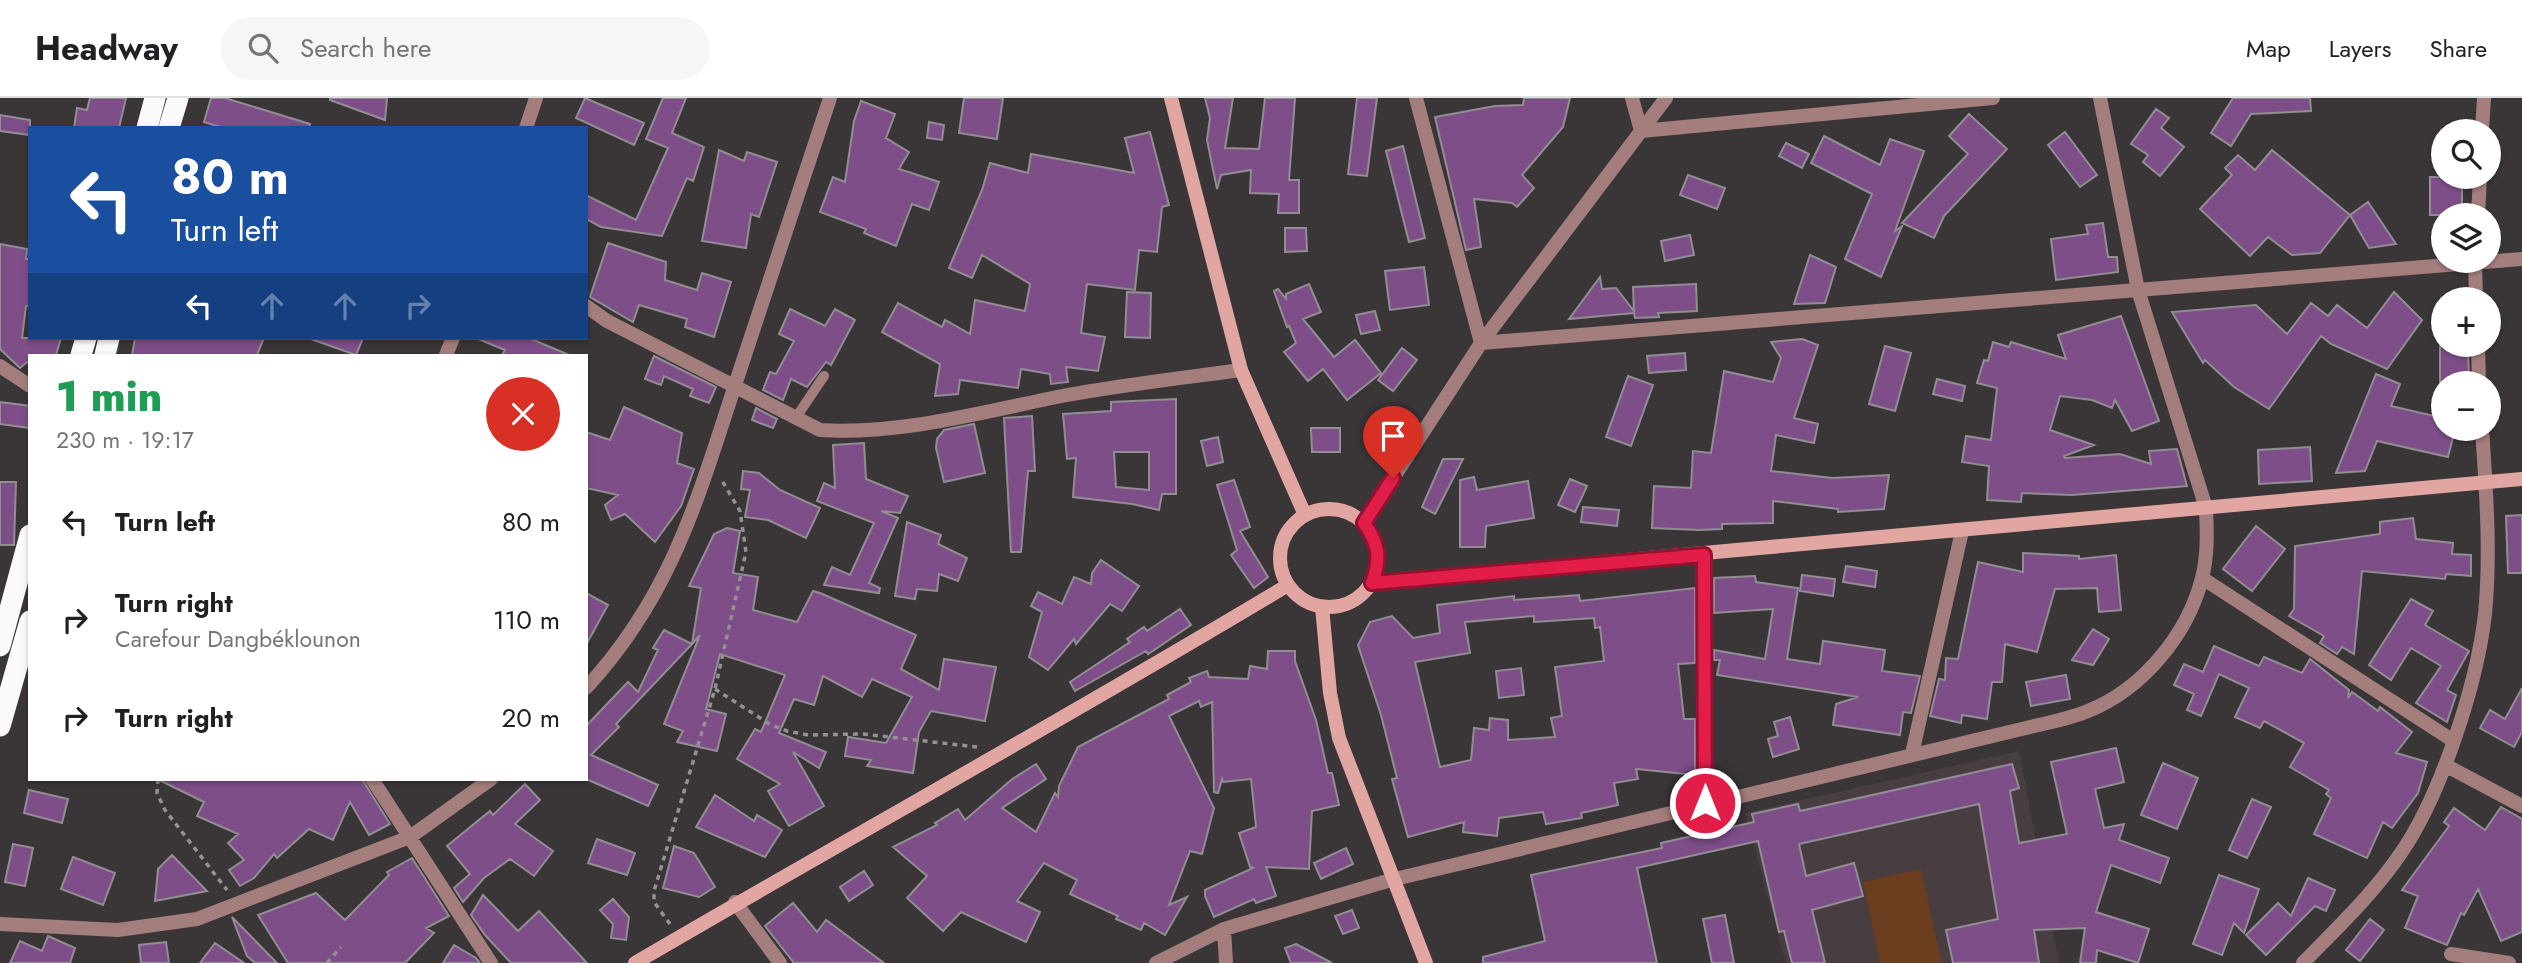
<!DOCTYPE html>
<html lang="en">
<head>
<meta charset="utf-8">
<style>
	:root { --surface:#fff; --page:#f6f6f6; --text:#202124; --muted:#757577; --line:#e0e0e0 }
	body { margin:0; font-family:Jost,sans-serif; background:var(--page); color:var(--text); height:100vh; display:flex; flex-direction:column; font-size:26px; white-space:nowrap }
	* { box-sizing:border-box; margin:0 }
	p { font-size:23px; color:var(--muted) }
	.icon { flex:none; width:38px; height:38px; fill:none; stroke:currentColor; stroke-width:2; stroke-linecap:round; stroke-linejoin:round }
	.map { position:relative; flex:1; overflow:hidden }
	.panel { position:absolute; left:28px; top:256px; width:560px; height:427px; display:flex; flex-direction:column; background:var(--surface); border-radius:0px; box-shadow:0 2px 5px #0004 }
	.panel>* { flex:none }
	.banner { position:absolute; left:28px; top:28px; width:560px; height:214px; border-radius:0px; box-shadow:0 2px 5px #0004; background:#1a4fa0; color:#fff; overflow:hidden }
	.tools { position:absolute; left:2431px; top:21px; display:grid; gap:14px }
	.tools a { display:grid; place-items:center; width:70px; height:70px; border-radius:50%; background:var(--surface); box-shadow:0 2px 5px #0004; font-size:35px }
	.pin { position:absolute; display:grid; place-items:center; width:60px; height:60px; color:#fff; margin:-72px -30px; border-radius:50% 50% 50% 0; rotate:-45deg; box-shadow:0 0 7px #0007 }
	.pin .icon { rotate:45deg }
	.me { position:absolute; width:77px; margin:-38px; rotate:0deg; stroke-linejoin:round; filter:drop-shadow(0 0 5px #0008) }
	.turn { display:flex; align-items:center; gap:24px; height:147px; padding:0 28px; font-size:32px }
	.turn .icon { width:91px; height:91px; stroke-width:2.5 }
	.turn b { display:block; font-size:49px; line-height:60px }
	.lanes { display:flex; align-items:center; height:66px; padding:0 28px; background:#0003; justify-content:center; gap:35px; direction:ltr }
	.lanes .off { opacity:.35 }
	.round { display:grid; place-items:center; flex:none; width:74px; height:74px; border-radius:37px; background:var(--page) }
	.overview { display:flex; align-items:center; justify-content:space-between; height:119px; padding:0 28px }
	h1 { font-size:42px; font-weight:800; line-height:52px; color:#1e9e55 }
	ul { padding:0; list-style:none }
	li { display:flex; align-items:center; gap:21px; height:98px; padding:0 28px }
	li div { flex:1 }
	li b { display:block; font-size:26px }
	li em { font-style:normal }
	header { display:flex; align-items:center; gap:42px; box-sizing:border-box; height:98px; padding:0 35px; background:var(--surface); border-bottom:2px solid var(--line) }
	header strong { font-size:33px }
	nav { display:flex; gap:38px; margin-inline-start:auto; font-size:24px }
	.search { width:490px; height:63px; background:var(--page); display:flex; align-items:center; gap:18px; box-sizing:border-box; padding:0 24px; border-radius:38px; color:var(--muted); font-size:26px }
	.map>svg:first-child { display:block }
</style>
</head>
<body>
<header>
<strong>Headway</strong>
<div class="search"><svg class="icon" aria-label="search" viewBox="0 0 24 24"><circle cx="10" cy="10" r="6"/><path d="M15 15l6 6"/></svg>Search here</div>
<nav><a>Map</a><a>Layers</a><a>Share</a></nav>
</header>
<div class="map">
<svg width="2522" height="865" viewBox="0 0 2522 865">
	<rect width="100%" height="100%" fill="#3a3638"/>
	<path fill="#483d41" d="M2019,653L2059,865H1786L1745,715Z"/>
	<path fill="#6a3d1e" d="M1921,771L1942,865H1880L1863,784Z"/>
	<path fill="#7e4e89" stroke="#918d92" stroke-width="2" fill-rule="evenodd" d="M90,0H126L119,30H74L77,10L87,12Z
		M211,0H225L310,26L309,30H224L204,24Z
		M330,0H387L385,22L330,2Z
		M585,0L644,25L634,47L576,20Z
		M663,0H686L672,35L704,49L693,83L687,80L662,138L601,129L586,121V97L636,122L668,50L646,41Z
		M964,0H1003L997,41L959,35Z
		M1205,0H1233L1225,50L1259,51L1265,0H1295L1289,82H1299V115H1278L1279,96L1250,95L1251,72L1221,77L1217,91L1207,42L1210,20Z
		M1357,0H1377L1367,78L1348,76Z
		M1524,0H1570L1563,29L1522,77L1534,90L1517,109L1512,105L1474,101L1481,149L1466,152L1435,19L1495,8L1523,7Z
		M2233,0H2310L2311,13L2251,16L2231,48L2211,35Z
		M861,3L895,16L886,40L909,54L899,71L939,84L929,112L912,106L896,148L864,135L866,131L820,114L833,79L845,84L854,23Z
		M2156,11L2169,20L2161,30L2184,49L2160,78L2143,64L2148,57L2131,46Z
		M1969,16L2007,51L1944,118L1934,140L1902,125L1968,56L1949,38Z
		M0,17L30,22V37L0,33Z
		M929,24L944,27L942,42L927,40Z
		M1150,34L1169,107L1162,109L1157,154L1139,152L1135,192L1087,186L1081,235L1105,239L1098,273L1066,269L1068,284L1051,286L1050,276L1021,271L1018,290L960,282L958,296L935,298L940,266L882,234L898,205L942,229L945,222L970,236L975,202L1025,213L1030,186L982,157L972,180L949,170L982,92L990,65L1028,75L1031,56L1134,75L1125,40Z
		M2065,34L2097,77L2080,89L2048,47Z
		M1824,38L1880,67L1890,41L1924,53L1895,133L1902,128L1881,179L1845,161L1872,96L1811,65Z
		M1786,45L1809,56L1802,70L1779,58Z
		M1403,48L1425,140L1409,144L1386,53Z
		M719,52L744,63L747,54L777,64L759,119L751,116L746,150L702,143Z
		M2272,52L2350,117L2368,104L2396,146L2369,150L2350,117L2320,155L2292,157L2268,139L2250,158L2200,111L2232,77L2225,70L2238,57L2255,72Z
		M1688,77L1725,90L1717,111L1680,97Z
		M2430,79H2462V117H2430Z
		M2103,125L2108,159H2117L2118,174L2056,182L2051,141L2088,136L2086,127Z
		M1285,130H1306L1307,153L1285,154Z
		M1690,137L1694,157L1665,163L1661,143Z
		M608,145L666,164L665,182L697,192L702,175L731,184L714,239L685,229L687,221L639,207L633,224L590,199Z
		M0,146L27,151L26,161H30V208H26L22,240H61L56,257H30V262L20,270L0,251Z
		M1810,157L1836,169L1825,205L1794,206Z
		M1424,169L1429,207L1390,212L1385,173Z
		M1600,179L1602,191L1616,190L1634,213L1633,189L1696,186L1697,213L1658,215L1659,219L1635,220L1634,215L1569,221Z
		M1309,186L1321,214L1303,221L1334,259L1355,242L1381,275L1347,302L1323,271L1308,283L1284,254L1296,245L1289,228L1287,229L1274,193L1278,191L1286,201V196Z
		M1127,194L1151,195L1150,240L1125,239Z
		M2394,194L2422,222L2387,271L2331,246L2321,238L2269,311L2234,289L2205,262L2203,265L2172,214L2256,207L2287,236L2311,205L2328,218L2337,207L2367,230Z
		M790,211L825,228L835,211L855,222L831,267L826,264L807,289L791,281L783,302L763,292L770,274L776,276L794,243L779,236Z
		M1375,213L1380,232L1361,236L1356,217Z
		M2121,218L2159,323L2132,333L2115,302L2112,310L2092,302L2060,298L2050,332L2094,347L2064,358L2065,360L2120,356L2151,366L2149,353L2177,351L2187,388L2072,397L2022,395L2021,404L1987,402L1989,368L1962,364L1966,338L1991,342L1997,290L1977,285L1984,262L1988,263L1993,244L2009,249L2011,244L2066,261L2058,237Z
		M135,240H264L257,257H132Z
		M308,240H363L356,257Z
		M476,240H529L569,257H502L505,252Z
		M1802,241L1818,247L1794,320L1818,326L1814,345L1776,337L1771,373L1832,380L1889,377L1884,411L1838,414V411L1773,403V425L1722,426V431L1699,432L1652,430L1654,388L1691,390L1693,353L1711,355L1724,273L1773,284L1781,260L1771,244Z
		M2440,247H2468L2469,285H2440Z
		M1885,248L1911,255L1895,313L1869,306Z
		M1402,250L1417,262L1393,293L1378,282Z
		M1685,255L1686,272L1649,275L1647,258Z
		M654,258L716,289L709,305L690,298L693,291L664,278L661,287L645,281Z
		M2376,276L2400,286L2391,308L2443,320V331H2455L2448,359L2377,343L2365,373L2336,375Z
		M1628,278L1653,287L1631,348L1606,339Z
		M1937,281L1965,288L1962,303L1933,296Z
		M1176,301V396H1162L1159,412L1132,406L1073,399L1076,360L1067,361L1063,316L1111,313V304ZM1114,354H1149V392L1116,389Z
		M0,304L30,308V330L0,326Z
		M624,309L682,335L677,365L694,371L681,408L655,444L625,416L611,422L605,407L618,397L586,390V334L610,342Z
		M756,310L777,321L773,330L752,322Z
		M1032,318L1035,373H1028L1021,454H1011L1004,320Z
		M974,326L985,375L944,384L936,350L937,341L944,332Z
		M1311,330H1340V354H1312Z
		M1218,339L1223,364L1207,368L1201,343Z
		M864,345L866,381L908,398L900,415L881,413L898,420L869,485L880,490L879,495L824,487L832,469L850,477L874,425L817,403L824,385L835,390L833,347Z
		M2310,349L2312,383L2259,386L2258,352Z
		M1443,361H1463L1435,416L1422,409Z
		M743,373L759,375L780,392L820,410L806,440L768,422L745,419L750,392L741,391Z
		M1474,379L1477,392L1528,383L1534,420L1486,428L1485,449H1460V382Z
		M1570,381L1587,388L1575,414L1558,407Z
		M1234,382L1250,429L1240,433L1268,479L1254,490L1231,457L1237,452L1217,387Z
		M0,384H16L14,447H0Z
		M1583,409L1619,412L1617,428L1581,424Z
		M2522,417V475H2508L2506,418Z
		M2413,420L2416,441L2453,445L2452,456L2471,457V478L2446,476L2445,481L2362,473L2354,556L2342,549L2337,556L2320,545L2324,538L2289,518L2294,511L2295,448L2380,436V424Z
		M907,424L941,437L938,446L967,460L958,483L939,476L937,493L917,491L915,501L895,498Z
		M2256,428L2285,451L2252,493L2223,471Z
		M727,430L740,433L733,475L758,479L753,512L797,524L813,493L820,495L916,537L901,571L939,592L944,561L996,569L985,623L931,613L919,634L913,675L867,668L871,662L845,658L848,639L886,645L912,599L872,581L862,599L823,578L814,607L794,601L779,635L826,654L819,670L793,654L824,708L789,728L768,693L780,686L737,661L755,631L761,634L785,577L720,556L706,611L726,616L717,653L677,644L683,633L664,626L700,537L692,546L701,490L689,488L714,436Z
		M2023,455L2079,458V461L2116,457L2121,512L2099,514L2097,490L2055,491L2037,554L2005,546L2002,584H1992L1987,621L1962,617L1961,625L1930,618L1939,581L1945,582L1946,560L1958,561L1978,464L2023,474Z
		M1101,462L1139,488L1122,513L1110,506L1076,546L1074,541L1048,572L1029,559L1042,514L1031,508L1038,494L1062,506L1074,479L1091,486L1092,475Z
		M1846,468L1877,473L1875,489L1843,484Z
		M1802,477L1835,481L1833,498L1800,493Z
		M1755,478L1756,484L1798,490L1787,561L1820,566L1823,543L1885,552L1882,573L1920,578L1911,615L1903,614L1900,637L1833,627L1836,606L1858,599L1717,577L1720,562H1714V552L1765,561L1773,511L1714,515V480Z
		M1695,490V565L1678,566L1684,621H1695V677L1636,671L1638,681L1614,685L1618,707L1581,715L1582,720L1546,726L1543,714L1499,720L1497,738L1463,734L1464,724L1408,739L1392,681L1397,680L1381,617L1358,547L1370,524L1392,518L1413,540L1440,535L1437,507L1514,498V502L1579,497L1580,503ZM1534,518V524L1594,520L1595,530L1600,529L1604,563L1555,569L1562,618L1551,620L1555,639L1508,642V622L1490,620L1489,632L1474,630L1471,662L1440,669L1415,564L1470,555L1465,524Z
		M586,495L608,507L586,547Z
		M2411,501L2433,513L2425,527L2469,553L2447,592L2456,597L2447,624L2416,605L2441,568L2411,550L2391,582L2369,567Z
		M1180,511L1191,527L1148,556L1146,553L1075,593L1070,584L1130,544L1127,541L1144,529L1147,533Z
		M2093,531L2109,541L2093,567L2072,562Z
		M664,532L692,546L616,626L619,629L591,657L658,687L648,708L586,681V628L628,584L638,594L658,552L653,550Z
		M2214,548L2259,568L2264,559L2302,575L2310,561L2349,592L2348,600L2352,594L2378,613L2380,609L2412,634L2396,655L2427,664L2418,695L2392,730L2383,724L2367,760L2314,736L2331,700L2326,696L2329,692L2290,669L2304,645L2264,623L2260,630L2235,619L2249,590L2219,576L2201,618L2187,612L2194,596L2174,587L2184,566L2203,574Z
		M1268,553H1295V563L1316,622L1328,675H1332L1339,707L1312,713L1309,771L1266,769L1276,798L1256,805L1254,801L1214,819L1205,798V792L1253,770L1250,769L1239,735L1256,729L1251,681L1223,684L1222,681L1218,695L1214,694L1212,604L1201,609L1199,603L1169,618L1214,710L1202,756L1190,753L1169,807L1187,799L1165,837L1144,825L1141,832L1116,821L1118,818L1070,796L1077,782L1044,765L1017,803L1040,814L1026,844L961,814L943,833L907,800L927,778L893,749L937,727L935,725L958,711L965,722L1011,682L1036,666L1046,681L1002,710L1036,734L1055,695L1058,699L1059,688L1078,649L1169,601L1167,597L1191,584L1189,580L1207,573L1209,579L1248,581L1250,568L1267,571Z
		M1521,570L1524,597L1499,600L1496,573Z
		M2066,577L2070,601L2031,608L2026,584Z
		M2522,590V634L2514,649L2480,630L2490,612L2505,621Z
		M1790,619L1799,651L1773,659L1768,641L1778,638L1774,624Z
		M2116,650L2124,684L2095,691L2104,730L2124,726L2119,742L2169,760L2160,785L2111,767L2096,814L2149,831L2138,865L2097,852L2096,865H2080L2085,830L2034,832L2039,865H1953L1946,832L1998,821L1979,706L1799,746L1806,778L1854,765L1863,798L1812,812L1825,865H1792L1784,833L1779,834L1758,743L1637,770L1657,865H1483V859L1545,843L1531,777L1662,750L1661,745L1754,724L1752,716L1798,706L1800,713L2012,666L2019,690L2010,693L2019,745L2067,736L2051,664Z
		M2163,665L2198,680L2177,731L2141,717Z
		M157,681H362L390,726L369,737L350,704L333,742L309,731L277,760L274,756L254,780L240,788L229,772L244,762L228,745L238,736L197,718L204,704Z
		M525,686L540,702L515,726L553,753L534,778L510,761L484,780L463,804L454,790L470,776L447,748L490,713L493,717Z
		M29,692L68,701L62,725L24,715Z
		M715,697L754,723L757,717L782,732L765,759L696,729Z
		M2252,701L2271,709L2247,760L2229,752Z
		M2501,709L2522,721V834L2501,843L2478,791L2464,817L2461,815L2447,847L2405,830L2418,798L2402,792L2449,728L2444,724L2454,710L2485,732Z
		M597,741L635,755L627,777L588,765Z
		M13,746L33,750L25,788L5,784Z
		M674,748L694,755L715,789L699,799L663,790Z
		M1346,750L1353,766L1321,781L1314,765Z
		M172,757L207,793L155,803L158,771Z
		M73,759L115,775L103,807L61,791Z
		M412,760L449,818L426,830L434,835L405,865H288L258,817L316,795L345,822L389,777L387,774Z
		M864,773L873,787L849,803L840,789Z
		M2219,777L2259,791L2244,835L2234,825L2222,857L2193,846Z
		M2308,780L2335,792L2326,813L2315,808L2266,857L2246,837L2278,805L2291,818Z
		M483,797L518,833L539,813L587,865H511L485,837L471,817Z
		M613,801L629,819L626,842L611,840L613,826L600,812Z
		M793,805L817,834L826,822L884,865H794L765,828Z
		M1352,812L1359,830L1343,836L1335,818Z
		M1725,817L1734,865H1712L1703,821Z
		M232,819L277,865H255L247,858Z
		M2370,821L2384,832L2360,863L2346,852Z
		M48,838L75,850L70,865H10L20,843L42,853Z
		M166,844L169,865H141L139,847Z
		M215,845L244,865H200Z
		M1296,846L1332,865H1291L1285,850Z
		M454,847L476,860L480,865H443Z"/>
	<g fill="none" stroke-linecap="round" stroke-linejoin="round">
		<path stroke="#949192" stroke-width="3.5" stroke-dasharray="5 5" stroke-linecap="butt" d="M715,591L771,627L787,633L808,637L863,636L977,649
			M158,681L157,695L165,712L227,792
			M670,826L654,804V793L715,591L746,454L740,413L721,381
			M327,865L341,849"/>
		<path stroke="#a47e7c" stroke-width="10" d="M795,321L824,278"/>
		<path stroke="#a47e7c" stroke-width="14" d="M1416,0L1481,245L2522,161
			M1632,0L1641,33L1993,0
			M526,30L536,0
			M2482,33L2484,0
			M2478,117L2480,79
			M2475,163L2476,201
			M586,208L607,223L820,332C901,337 982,314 1062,298C1121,287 1182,280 1241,272
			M2478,247L2479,285
			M446,257L453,240
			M0,268L30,288
			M1364,425L1481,245L1666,0
			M1704,457L1705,705
			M2202,480L2452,642
			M586,590C675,494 700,392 740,272C770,182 800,91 830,0
			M1912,656L1962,433
			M2445,667L2522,708
			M372,681L491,865
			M735,804L780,865
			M0,826L118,832L197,821L410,739L491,681
			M1224,831L1226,865
			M2451,856L2509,865
			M1156,865L1224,831L1391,782L2026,630C2046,625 2069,621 2088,613C2143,591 2188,536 2202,480C2208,457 2207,433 2206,410L2138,192L2100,0
			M2303,865C2337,830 2374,795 2401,755C2441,697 2477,586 2485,516C2491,455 2486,391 2482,331"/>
		<path stroke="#e1a5a2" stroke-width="14" d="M1171,0L1241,272L1305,417
			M1280 460a49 49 0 1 1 98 0a49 49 0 1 1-98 0Z
			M1372,485L2522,381
			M1322,509L1330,595L1339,640L1426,865
			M635,865C852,738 1072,617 1288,487"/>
		<path stroke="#fafafa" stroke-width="21" d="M147,30L155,0
			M169,30L178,0
			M81,257L86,240
			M105,257L109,240
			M0,548L30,437
			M0,628L30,523"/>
	</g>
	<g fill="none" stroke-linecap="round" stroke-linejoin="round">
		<defs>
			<path id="route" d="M1393,380L1364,425C1379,446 1381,461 1372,485L1704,457L1705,705"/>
		</defs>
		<use href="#route" stroke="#92132f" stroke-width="18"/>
		<use href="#route" stroke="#e11d48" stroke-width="12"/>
	</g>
</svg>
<div class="tools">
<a><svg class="icon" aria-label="search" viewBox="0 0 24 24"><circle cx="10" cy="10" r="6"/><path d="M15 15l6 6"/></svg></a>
<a><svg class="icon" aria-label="layers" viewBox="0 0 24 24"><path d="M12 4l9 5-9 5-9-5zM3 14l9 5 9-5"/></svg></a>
<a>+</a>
<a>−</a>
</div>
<div class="pin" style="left:1393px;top:380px;background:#d93025"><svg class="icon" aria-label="arrive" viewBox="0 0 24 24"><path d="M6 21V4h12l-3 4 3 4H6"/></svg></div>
<svg class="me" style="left:1705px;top:705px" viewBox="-20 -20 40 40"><circle r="17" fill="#e11d48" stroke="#fff" stroke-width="3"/><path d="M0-11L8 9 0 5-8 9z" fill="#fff"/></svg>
<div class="banner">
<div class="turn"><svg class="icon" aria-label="left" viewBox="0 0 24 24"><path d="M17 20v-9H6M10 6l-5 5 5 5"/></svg><div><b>80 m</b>Turn left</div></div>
<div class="lanes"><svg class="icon" aria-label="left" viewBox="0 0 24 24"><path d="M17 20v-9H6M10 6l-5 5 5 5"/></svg><svg class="icon off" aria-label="ahead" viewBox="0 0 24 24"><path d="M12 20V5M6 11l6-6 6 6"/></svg><svg class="icon off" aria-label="ahead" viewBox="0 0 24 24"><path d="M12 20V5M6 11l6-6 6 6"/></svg><svg class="icon off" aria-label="right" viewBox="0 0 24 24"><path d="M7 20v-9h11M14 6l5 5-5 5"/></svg></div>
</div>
<section class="panel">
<div class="overview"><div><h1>1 min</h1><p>230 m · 19:17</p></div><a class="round" style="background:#d93025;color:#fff"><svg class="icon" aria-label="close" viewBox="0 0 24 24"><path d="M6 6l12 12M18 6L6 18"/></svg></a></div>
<ul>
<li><svg class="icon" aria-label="left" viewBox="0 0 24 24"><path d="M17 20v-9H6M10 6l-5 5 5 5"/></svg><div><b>Turn left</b></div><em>80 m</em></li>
<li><svg class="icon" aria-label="right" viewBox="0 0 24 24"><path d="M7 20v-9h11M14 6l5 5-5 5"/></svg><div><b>Turn right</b><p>Carefour Dangbéklounon</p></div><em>110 m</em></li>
<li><svg class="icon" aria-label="right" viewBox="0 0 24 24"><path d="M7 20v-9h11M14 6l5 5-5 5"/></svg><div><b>Turn right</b></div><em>20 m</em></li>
</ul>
</section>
</div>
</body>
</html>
